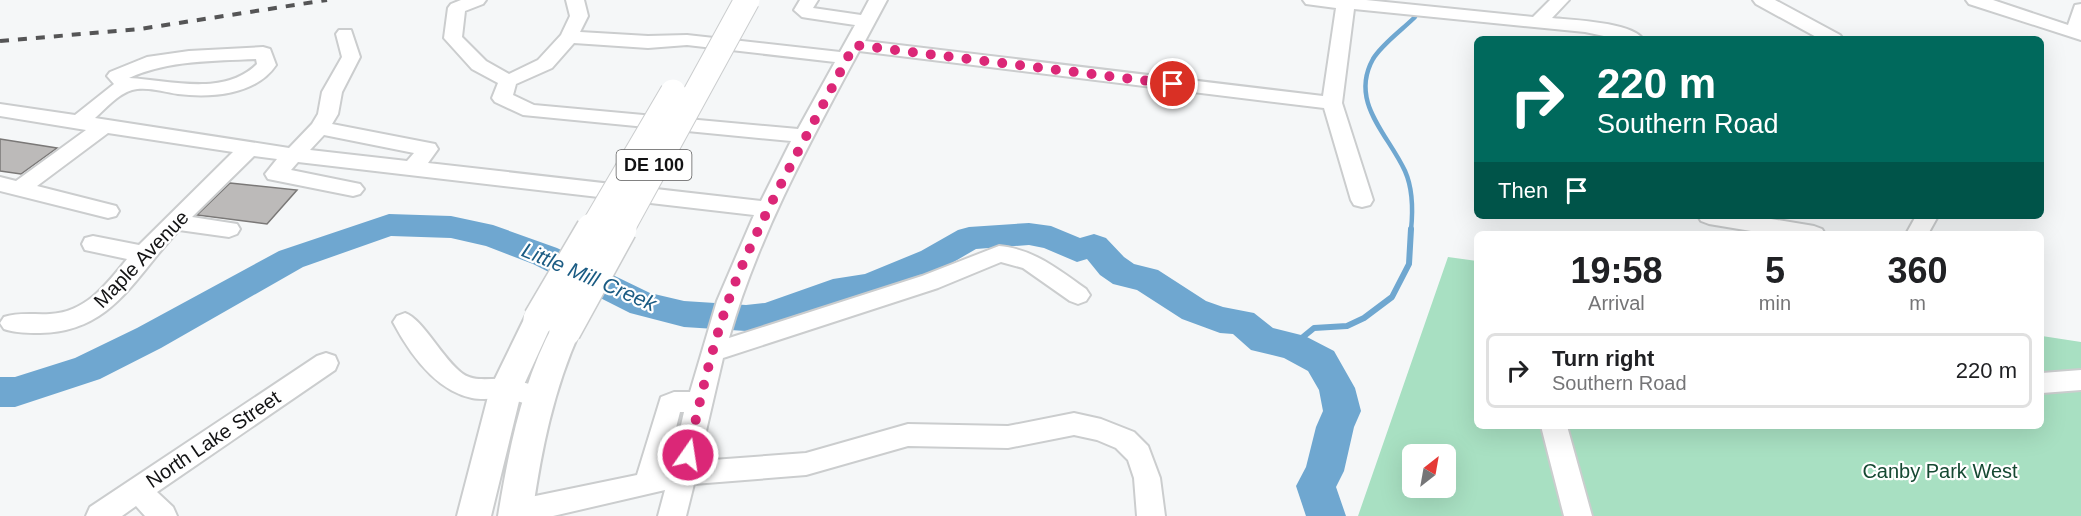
<!DOCTYPE html>
<html lang="en">
<head>
<meta charset="utf-8">
<style>
	:root { --surface:#fff; --page:#f6f6f6; --text:#202124; --muted:#757577; --line:#e0e0e0 }
	body { margin:0; font-family:Arial,sans-serif; background:var(--page); color:var(--text); height:100vh; display:flex; flex-direction:column; font-size:22px; white-space:nowrap }
	* { box-sizing:border-box; margin:0 }
	p { font-size:20px; color:var(--muted) }
	.icon { flex:none; width:33px; height:33px; fill:none; stroke:currentColor; stroke-width:2; stroke-linecap:round; stroke-linejoin:round }
	.map { position:relative; flex:1; overflow:hidden }
	.panel { position:absolute; left:1474px; top:231px; width:570px; height:198px; display:flex; flex-direction:column; background:var(--surface); border-radius:9px; box-shadow:0 6px 24px #0002 }
	.panel>* { flex:none }
	.banner { position:absolute; left:1474px; top:36px; width:570px; height:183px; border-radius:9px; box-shadow:0 6px 24px #0002; background:#00695c; color:#fff; overflow:hidden }
	.needle { width:39px; rotate:31deg }
	.controls { position:absolute; left:1402px; top:444px; display:grid; gap:12px }
	.controls a { display:grid; place-items:center; width:54px; height:54px; border-radius:9px; background:var(--surface); box-shadow:0 6px 24px #0002; font-size:30px }
	.pin { position:absolute; display:grid; place-items:center; width:51px; height:51px; color:#fff; margin:-26px; border:3px solid #fff; border-radius:50%; box-shadow:0 2px 6px #0007 }
	.me { position:absolute; width:66px; margin:-33px; rotate:13deg; stroke-linejoin:round; filter:drop-shadow(0 0 4px #0008) }
	.turn { display:flex; align-items:center; gap:21px; height:126px; padding:0 24px; font-size:27px }
	.turn .icon { width:78px; height:78px; stroke-width:2.5 }
	.turn b { display:block; font-size:42px; line-height:51px }
	.then { display:flex; align-items:center; height:57px; padding:0 24px; background:#0003; gap:12px; font-size:22px }
	.eta { display:flex; justify-content:space-evenly; align-items:center; height:102px; text-align:center }
	.eta b { font-size:36px; font-weight:800; line-height:42px }
	ul { padding:0; list-style:none }
	li { display:flex; align-items:center; gap:18px; height:75px; margin:0 12px 9px; padding:0 12px; border:3px solid var(--line); border-radius:9px }
	li div { flex:1 }
	li b { display:block; font-size:22px }
	li em { font-style:normal }
	.map>svg:first-child { display:block }
</style>
</head>
<body>
<div class="map">
<svg width="2081" height="516" viewBox="0 0 2081 516">
	<rect width="100%" height="100%" fill="#f5f7f8"/>
	<path fill="#a8e0c2" fill-rule="evenodd" d="M1448,257L1477,261L1478,426H2042V336L2081,342V516H1358ZM1413,454H1446V488H1413Z"/>
	<g fill="none" stroke-linecap="round" stroke-linejoin="round">
		<path stroke="#6fa7d0" stroke-width="4.5" d="M1411,230C1413,211 1413,189 1405,171C1388,134 1349,102 1373,59C1382,44 1402,30 1415,17"/>
		<path stroke="#6fa7d0" stroke-width="6" d="M1292,346L1314,328L1347,326L1364,318L1392,297L1409,264L1411,229"/>
		<path fill="#6fa7d0" fill-rule="evenodd" d="M389,214L451,216L493,225L557,248L650,293L684,301L746,305L765,303L833,279L865,274L921,251L958,230L969,227L1029,223L1051,226L1080,238L1094,234L1106,238L1124,257L1134,264L1158,270L1206,301L1223,307L1254,313L1273,328L1305,336L1334,351L1355,388L1361,411L1354,427L1344,471L1336,487L1346,516H1306L1296,486L1306,467L1316,427L1323,411L1319,390L1308,371L1284,358L1251,350L1233,334L1220,333L1182,319L1137,290L1113,284L1100,275L1087,259L1077,262L1044,248L1029,245L976,249L945,267L882,295L837,304L767,329L746,331L684,327L630,313L533,264L486,246L451,238L391,236L303,267L161,348L100,379L15,407H0V377H15L75,358L137,328L279,251Z"/>
	</g>
	<path fill="#bcbab9" stroke="#7a7877" stroke-width="1.5" d="M0,139L57,148L21,174L0,171Z
		M230,183L297,190L267,224L197,215Z"/>
	<g fill="none" stroke-linecap="round" stroke-linejoin="round">
		<defs>
			<path id="minor" d="M461,0H486L483,4L465,11L462,37L486,61L509,74L538,60L561,35L570,16L566,0H584L588,16L580,32L648,36L687,35L840,52L855,25L808,18L802,17L794,10L800,0H818L813,8L861,15L869,0H887L865,41L1323,96L1336,8L1306,4L1303,0H1366L1533,17L1550,0H1569L1552,18C1572,20 1631,22 1643,39H1618L1585,32L1354,9L1342,103L1373,200L1370,205L1362,207L1354,205L1351,200L1324,108L859,51C810,142 758,236 729,338L922,276L999,246C1034,249 1059,270 1086,289L1090,295L1086,301L1078,304L1070,301L1023,268L1001,262L938,288L723,358L699,461L806,453L908,424L1008,426L1074,413L1101,419L1134,432L1148,446L1160,478L1165,516H1137L1134,478L1128,460L1116,448L1097,440L1074,435L1008,448L908,446L806,475L694,484L686,516H658L665,490L553,516H504L502,512L506,504L516,500L637,475L661,397L674,392H690L717,301L754,215L298,162L291,170L360,184L364,189L360,194L353,196L268,179L265,174L277,159L254,156L192,217L237,224L240,229L237,234L229,237L179,230C135,276 113,332 40,333C28,333 15,333 4,329L0,323L4,317C19,312 35,315 50,314C86,312 106,285 127,259L85,250L82,244L85,238L93,236L139,245L233,152L108,133L37,186L116,206L119,211L116,216L108,218L0,191V177L16,181L86,130L0,116V104L75,115L114,84L107,76L110,72L147,57L189,51L263,47L270,49L276,65C256,95 211,98 178,94C164,92 146,86 132,90C118,94 105,109 95,118L289,148L312,124L318,114L322,92L342,57L336,34L339,30H351L360,57L342,92L338,114L332,124L435,144L438,149L428,163L761,201L791,141L523,115L495,102L492,98L498,83L472,69L444,38L448,8L451,4ZM574,43L648,48L687,45L835,62L798,129L534,105L513,95L516,84L552,68ZM256,59L257,64C224,97 169,80 129,78C169,60 213,61 256,59ZM324,135L414,153L407,161L310,150ZM680,412H684L672,465L666,467Z
				M1753,0H1775L1840,35L1843,39H1820L1756,4Z
				M1966,0H1993L2068,25L2075,5L2081,4V40L1969,4Z
				M1698,216H1753L1814,226L1822,229L1825,234H1769L1709,224L1701,221Z
				M1916,216H1938L1928,234H1906Z
				M405,313C423,319 443,360 463,374C474,382 491,378 504,379C518,380 533,385 546,389L550,396L546,403C531,408 519,400 505,399C494,398 482,400 472,398C435,390 410,354 393,322L397,316Z
				M326,353L335,356L338,363L335,370L157,492L173,507L177,516H145L136,506L122,516H86L90,507L317,356Z
				M2081,370V390L2042,393V373Z
				M1541,426H1567L1592,516H1564Z"/>
			<path id="major" d="M539,308L550,311L554,319L522,389L491,516H457L490,389L528,311Z
				M565,319L576,323L580,331C553,391 541,452 532,516H498C509,449 522,383 554,323Z"/>
		</defs>
		<use href="#minor" stroke="#cbcdce" stroke-width="4"/>
		<use href="#major" stroke="#cbcdce" stroke-width="4"/>
		<use href="#minor" fill="#fff" fill-rule="evenodd"/>
		<use href="#major" fill="#fff" fill-rule="evenodd"/>
		<path stroke="#555556" stroke-width="4" stroke-dasharray="9 9" stroke-linecap="butt" d="M0,41L140,29L327,0"/>
		<defs>
			<path id="major-bridge-far1" d="M592,230L673,92
				M621,230L747,0"/>
			<path id="major-bridge" d="M539,319L592,229
				M565,331L621,229"/>
		</defs>
		<use href="#major-bridge-far1" stroke="#cbcdce" stroke-width="27" stroke-linecap="butt"/>
		<use href="#major-bridge" stroke="#cbcdce" stroke-width="34" stroke-linecap="butt"/>
		<use href="#major-bridge-far1" stroke="#fff" stroke-width="25"/>
		<use href="#major-bridge" stroke="#fff" stroke-width="31"/>
	</g>
	<g fill="none" stroke-linecap="round" stroke-linejoin="round">
		<path stroke="#db2777" stroke-width="10" stroke-dasharray="0 18" d="M688,455C702,391 716,326 742,266C775,189 817,119 854,45L1173,84"/>
	</g>
	<g text-anchor="middle" stroke-width="4.5" stroke-linejoin="round" paint-order="stroke">
		<rect fill="#fff" stroke="#5a5a5a" stroke-width="1.5" x="616.5" y="150" width="75" height="30" rx="4.5"/>
		<g font-size="18" font-weight="bold" fill="#131314">
			<text x="654" y="171">DE 100</text>
		</g>
		<g font-size="20" fill="#131314" stroke="#fff">
			<text transform="translate(141 259) rotate(-46)" y="7">Maple Avenue</text>
			<text transform="translate(213 439) rotate(-34)" y="7">North Lake Street</text>
		</g>
		<g font-size="20" fill="#154932" stroke="#fff">
			<text x="1940" y="478">Canby Park West</text>
		</g>
		<g font-size="21" font-style="italic" fill="#1a5b83" stroke="#fff">
			<text transform="translate(589 277) rotate(23)" y="7">Little Mill Creek</text>
		</g>
	</g>
</svg>
<div class="controls">
<a><svg class="needle" viewBox="-14 -14 28 28"><path d="M0-13l5 13h-10z" fill="#e53935"/><path d="M0 13l5-13h-10z" fill="#757577"/></svg></a>
</div>
<div class="pin" style="left:1173px;top:84px;background:#d93025"><svg class="icon" aria-label="arrive" viewBox="0 0 24 24"><path d="M6 21V4h12l-3 4 3 4H6"/></svg></div>
<svg class="me" style="left:688px;top:455px" viewBox="-20 -20 40 40"><circle r="17" fill="#db2777" stroke="#fff" stroke-width="3"/><path d="M0-11L8 9 0 5-8 9z" fill="#fff"/></svg>
<div class="banner">
<div class="turn"><svg class="icon" aria-label="right" viewBox="0 0 24 24"><path d="M7 20v-9h11M14 6l5 5-5 5"/></svg><div><b>220 m</b>Southern Road</div></div>
<div class="then">Then<svg class="icon" aria-label="arrive" viewBox="0 0 24 24"><path d="M6 21V4h12l-3 4 3 4H6"/></svg></div>
</div>
<section class="panel">
<div class="eta">
<div><b>19:58</b><p>Arrival</p></div>
<div><b>5</b><p>min</p></div>
<div><b>360</b><p>m</p></div>
</div>
<ul>
<li><svg class="icon" aria-label="right" viewBox="0 0 24 24"><path d="M7 20v-9h11M14 6l5 5-5 5"/></svg><div><b>Turn right</b><p>Southern Road</p></div><em>220 m</em></li>
</ul>
</section>
</div>
</body>
</html>
